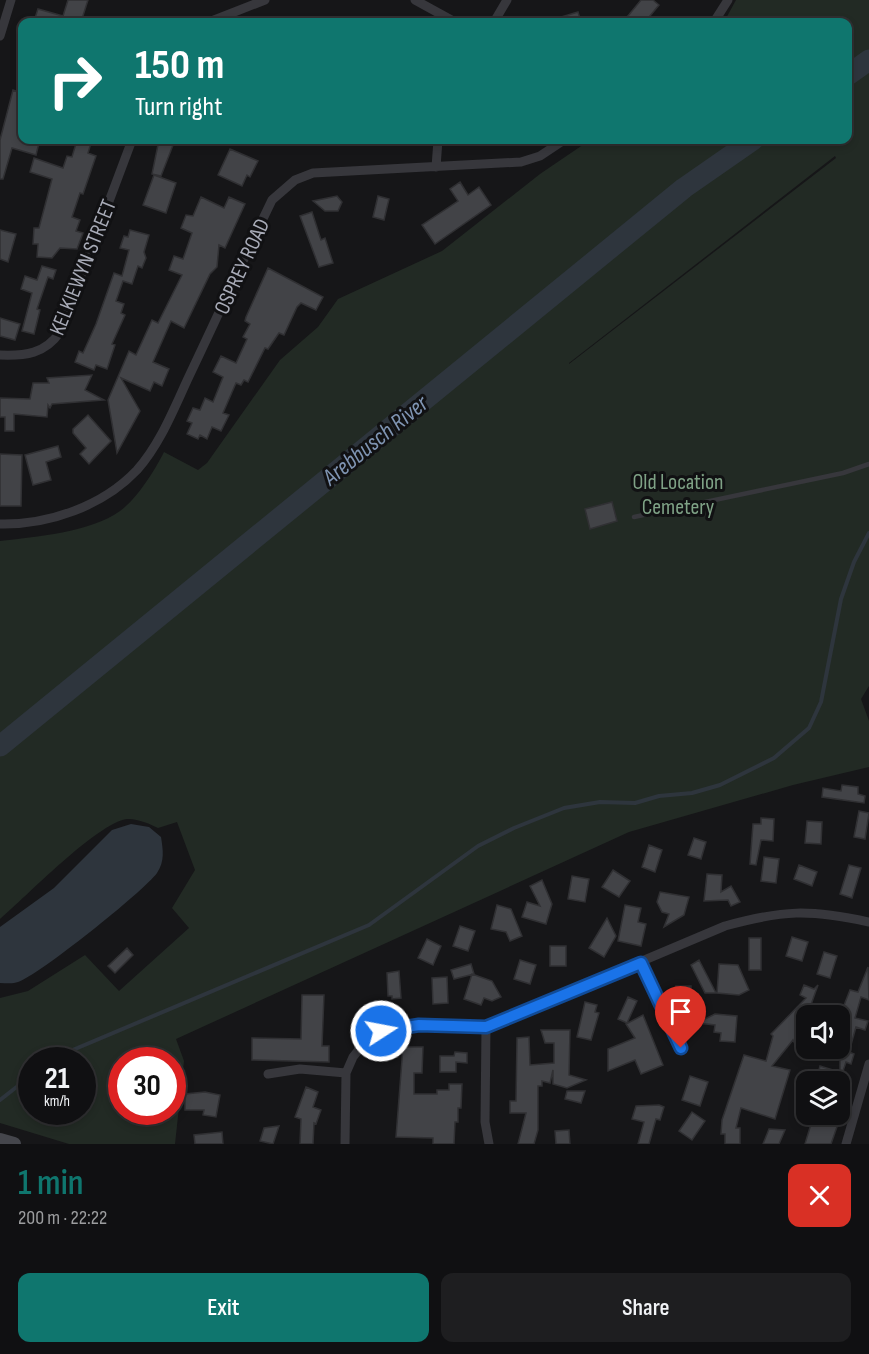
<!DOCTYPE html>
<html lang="en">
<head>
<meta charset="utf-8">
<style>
	:root { --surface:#101012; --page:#1e1e20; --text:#f1f3f6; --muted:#9c9d9f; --line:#303032; --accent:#0f766e }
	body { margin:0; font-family:"Sofia Sans Condensed",sans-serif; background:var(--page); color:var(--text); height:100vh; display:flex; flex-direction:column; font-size:22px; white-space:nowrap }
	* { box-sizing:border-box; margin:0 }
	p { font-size:20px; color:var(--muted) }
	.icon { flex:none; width:33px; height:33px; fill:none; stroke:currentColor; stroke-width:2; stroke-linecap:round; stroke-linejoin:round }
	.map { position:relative; height:1144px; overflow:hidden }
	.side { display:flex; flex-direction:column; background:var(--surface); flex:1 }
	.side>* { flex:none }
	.top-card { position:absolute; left:18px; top:18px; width:834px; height:126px; border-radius:12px; box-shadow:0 3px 9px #0003,0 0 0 2px var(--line); background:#0f766e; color:#fff; overflow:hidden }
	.buttons { position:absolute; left:796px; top:1005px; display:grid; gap:12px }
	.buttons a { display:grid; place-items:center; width:54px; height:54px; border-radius:12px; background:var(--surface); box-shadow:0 3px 9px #0003,0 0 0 2px var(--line); font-size:30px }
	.speed { position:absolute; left:18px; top:1047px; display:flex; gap:12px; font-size:30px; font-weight:700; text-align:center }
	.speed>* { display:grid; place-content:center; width:78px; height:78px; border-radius:50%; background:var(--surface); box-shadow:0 3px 9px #0003,0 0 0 2px var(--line); line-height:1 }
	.speed small { font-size:15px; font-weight:400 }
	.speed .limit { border:9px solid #d22; background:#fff; color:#111 }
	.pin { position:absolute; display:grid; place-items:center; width:51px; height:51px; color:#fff; margin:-62px -26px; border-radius:50% 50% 50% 0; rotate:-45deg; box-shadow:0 0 6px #0007 }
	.pin .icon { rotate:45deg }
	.me { position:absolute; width:66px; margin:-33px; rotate:79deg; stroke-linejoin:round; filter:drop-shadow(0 0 4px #0008) }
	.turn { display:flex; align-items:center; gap:21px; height:126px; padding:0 18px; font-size:27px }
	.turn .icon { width:78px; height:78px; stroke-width:2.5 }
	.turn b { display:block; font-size:42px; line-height:51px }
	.round { display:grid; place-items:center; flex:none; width:63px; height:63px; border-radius:12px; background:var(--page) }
	.head { display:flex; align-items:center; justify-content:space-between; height:102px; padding:0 18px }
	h1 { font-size:36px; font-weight:600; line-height:45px; color:var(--accent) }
	.button { display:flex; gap:12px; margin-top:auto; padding:12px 18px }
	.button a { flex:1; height:69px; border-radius:12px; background:var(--accent); color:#fff; font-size:24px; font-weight:600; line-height:69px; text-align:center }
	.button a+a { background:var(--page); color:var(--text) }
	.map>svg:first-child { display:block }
</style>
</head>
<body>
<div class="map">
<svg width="869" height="1144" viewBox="0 0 869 1144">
	<rect width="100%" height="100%" fill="#161618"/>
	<path fill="#222a24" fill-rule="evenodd" d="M736,0H869V686L861,699L869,721V767L793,785L629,832L176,1039L184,1061L175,1144H69L0,1123V998L28,991L85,955L119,991L189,928L172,908L195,870L177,822L158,828C151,824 136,818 127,819C97,823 26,897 0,919V541C35,537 91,532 120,511C137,499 155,470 164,452L198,470L207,463L280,360L318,327L338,299L442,251L540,174L590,140H848V22H724ZM835,156L836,158L569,364V363ZM32,1060H82V1112H32ZM122,1060H172V1112H122Z"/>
	<path fill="#2e353d" d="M131,824L149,827L161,837C163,850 165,861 157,873C144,891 38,976 18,982C13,984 6,983 0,983V927L54,888L112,830Z"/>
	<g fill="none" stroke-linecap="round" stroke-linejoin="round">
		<path stroke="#2e353d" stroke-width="4" d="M49,1060L369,925L478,846L514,828L564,808L600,802L635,803L659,796L692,793L720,785L774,758L809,728L821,702L841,599L854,562L869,533
			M0,1100L32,1075"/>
		<path stroke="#2e353d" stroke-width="21" d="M848,75L869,60
			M0,746L684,188L753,140"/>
	</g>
	<path fill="#424347" stroke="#303033" stroke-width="1.5" d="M68,0H88L81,22L34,21L38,9L63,16Z
		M641,0H653L659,5L645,22H623Z
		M578,12L581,22H551V20Z
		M13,90L22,93V119L18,138L39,143L36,155L12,148L3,179H0V140Z
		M77,140H92L88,153L96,156L83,194L80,193L72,217L80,220L76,231L83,233L77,249L60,248L52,258L37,257L38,244H33L34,228H39L52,179L30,172L34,158L63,168L67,156L72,157Z
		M159,140H175L161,176L152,174Z
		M230,149L258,161L250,177L247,175L242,186L218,175Z
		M154,175L176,183L166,213L143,205Z
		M460,182L468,195L479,187L491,205L435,244L422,225L458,201L450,189Z
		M337,196L342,202L338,211H325L313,201Z
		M378,196L389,199L384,220L373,217Z
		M201,197L224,208L229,197L245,204L225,248L219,245L217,267L210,274L184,328L171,321L153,362L169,369L162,386L154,382L150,391L121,378L140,411L117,453L108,400L129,351L136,355L152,320L158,323L182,275L169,270L174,256L183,259L192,233L181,228L186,215L193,216Z
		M312,212L321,240L325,238L333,263L319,267L300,216Z
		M0,230L16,234L8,262L0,259Z
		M130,230L149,235L144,252L146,258L142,268L138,266L132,284L123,281L116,301L124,304L121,313L125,315L112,344L115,345L107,369L96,365L94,370L75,362L79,351L83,353L96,324L114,273L122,276L129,250L120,248L124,236L128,237Z
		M42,266L56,270L53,279L48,277L37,309L40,310L34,334L22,331L32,293L21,289L25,276L37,280Z
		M268,268L323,297L316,310L301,303L297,307L284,335L279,333L268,349L265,348L248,382L244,380L241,385L236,383L223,413L229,415L221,431L212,427L207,439L200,435L198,439L187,434L192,423L187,421L193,408L200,410L205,398L213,402L223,377L213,372L221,356L236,363L247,339L243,337L250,324L245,321L246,317Z
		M0,318L20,324L15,340L0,336Z
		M92,375L85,390L104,400L52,404L50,408L48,405L47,417L14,414V431H5V417H0V398L30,399L33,383H49L47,378Z
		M88,415L111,441L89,464L80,454L86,448L73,433V429Z
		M58,446L61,457L46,462L51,480L33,485L25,455Z
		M0,454L22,455L21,506H0Z
		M612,502L617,521L590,529L585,509Z
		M842,785L858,787V794L865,796L864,803L822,797L823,788L841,791Z
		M859,811L869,813L865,839L854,837Z
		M761,818L774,819L773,841L761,840L756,865L750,864L753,824H761Z
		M807,821L822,822L821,844L805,843Z
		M694,838L706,842L701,859L688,855Z
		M649,845L662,850L655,872L642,867Z
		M764,857L779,859L776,883L761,881Z
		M799,865L817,872L812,886L794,879Z
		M849,865L861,868L852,898L840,894Z
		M613,870L630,881L619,897L602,887Z
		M707,874L722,875L721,892L731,886L740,902L731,906L728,900L704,901Z
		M572,876L589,879L585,902L568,899Z
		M542,880L552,904L546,924L522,917L527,902L540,906L530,886Z
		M660,892L689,897L684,915L664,927L669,914L662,912L657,902Z
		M497,905L511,909L522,936L510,941L506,932L491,929Z
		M625,905L641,908L638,922L646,924L641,946L618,941Z
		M607,918L616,936L604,957L589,948Z
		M460,926L475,931L468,951L453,946Z
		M792,937L808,942L802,961L786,956Z
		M749,938H761V970H749Z
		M427,939L441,946L433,965L418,958Z
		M550,946H566V966H550Z
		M127,948L133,955L115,973L108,966Z
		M824,952L837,956L830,978L817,974Z
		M520,960L536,965L530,984L514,979Z
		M699,960L716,993H705L691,965Z
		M471,964L474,974L454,979L451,970Z
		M719,964L738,965L749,990L739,995L717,993Z
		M868,967L869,1000L861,997L855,1018L868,1021L865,1030L856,1027L849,1052L854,1054L851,1064L846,1062L842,1074L840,1073V1060L832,1058L835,1048H840V1035L846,1015L841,1013L850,990L858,992Z
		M399,971L401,998L392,999V996H388L387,973Z
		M472,974L492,981L501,997L492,1001L484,998L481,1005L464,999Z
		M447,977L448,1003L433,1004L432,978Z
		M804,985L814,989L818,985L807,1016V1031L795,1044L793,1040L772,1066L790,1070L775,1119L741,1108L736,1128H740V1144H725V1134H721L722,1120L744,1055L766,1061L773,1036L771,1034L806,998L800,995Z
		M676,986H691L692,1010H681Z
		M302,995H324L322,1046H329V1062L252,1060V1038L301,1039Z
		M628,997L637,1001L627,1023L618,1019Z
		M585,1002L597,1005L595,1012L599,1013L591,1040L577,1037Z
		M715,1014L737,1016L735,1042L720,1041L721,1033L714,1032L715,1025L697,1023Z
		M643,1015L663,1065L641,1074L635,1060L608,1071V1049L635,1038L626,1024Z
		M541,1030H570L569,1075L586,1080L567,1088L553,1084V1070L550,1083L542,1081V1086H538V1130L534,1144H518L526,1113H510V1101H516L517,1038L529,1037L530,1065L554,1063V1043H545Z
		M403,1047H423L422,1073H414V1094H437V1090H449V1084H462L461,1108H458V1122H455L454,1144H433V1138L396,1137Z
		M455,1052L467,1053V1063L456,1062V1072H440V1056H454Z
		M820,1066L833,1070L830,1082H816Z
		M690,1076L708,1082L700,1106L682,1100Z
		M306,1087L318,1092L313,1107L321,1110L316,1124L314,1123L313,1144H300L301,1119L295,1117Z
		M567,1091H585L581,1103L565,1099Z
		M205,1092L220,1095L216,1117L203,1115L204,1110H185V1094Z
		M659,1105L664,1107L660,1120L656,1119L649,1144H638L644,1122L632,1119L636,1106Z
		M692,1112L705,1121L692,1140L679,1131Z
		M814,1114L839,1121L831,1144H805Z
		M279,1126L273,1144L260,1141L264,1128Z
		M769,1129L785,1130L779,1144H763Z
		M569,1130L570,1144H556L555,1131Z
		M222,1132L223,1144H195L194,1135Z"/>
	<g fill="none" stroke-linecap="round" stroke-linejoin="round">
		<path stroke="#37373c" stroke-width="4.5" d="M634,517L843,473L869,464"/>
		<path stroke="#37373c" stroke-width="9" d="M415,0L455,22
			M209,22L265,0
			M494,22L507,0
			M714,22L728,0
			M0,36L11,0
			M436,167L438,140
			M0,355C25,356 45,354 60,332L132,140
			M0,524C49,525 103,506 137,470C162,442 176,403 192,370C219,313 245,256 272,200L295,180L313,173L521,162L540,156L564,140
			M641,963L681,1048
			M486,1027L485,1122L489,1144
			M268,1074L300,1069L346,1073
			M345,1144L346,1073L353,1057L365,1042L381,1031L419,1025L486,1027L725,926C783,910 809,909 869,922
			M846,1144L869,1064"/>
		<path stroke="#45464c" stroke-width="14" d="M0,1140L14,1144"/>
	</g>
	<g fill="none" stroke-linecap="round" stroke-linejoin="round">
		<defs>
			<path id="route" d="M381,1031L419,1025L486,1027L641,963L681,1048"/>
		</defs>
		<use href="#route" stroke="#114b97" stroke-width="15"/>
		<use href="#route" stroke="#1a73e8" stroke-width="10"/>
	</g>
	<g text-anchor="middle" stroke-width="6" stroke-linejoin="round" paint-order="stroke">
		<g font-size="22" fill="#a8abb7" stroke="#111113">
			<text transform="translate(241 266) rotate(-65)" y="8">OSPREY ROAD</text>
			<text transform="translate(82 267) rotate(-68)" y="8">KELKIEWYN STREET</text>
		</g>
		<g font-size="22" fill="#7fa286" stroke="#111113">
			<text x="678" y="489">Old Location<tspan x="678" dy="25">Cemetery</tspan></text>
		</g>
		<g font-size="24" font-style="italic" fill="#7f94b2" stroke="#111113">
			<text transform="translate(375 440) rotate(-39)" y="8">Arebbusch River</text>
		</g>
	</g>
</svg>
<div class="buttons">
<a><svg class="icon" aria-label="sound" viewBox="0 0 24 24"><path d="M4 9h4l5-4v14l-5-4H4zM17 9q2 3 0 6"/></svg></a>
<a><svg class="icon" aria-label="layers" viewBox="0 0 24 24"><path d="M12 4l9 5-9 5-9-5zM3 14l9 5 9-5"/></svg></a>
</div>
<div class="speed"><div>21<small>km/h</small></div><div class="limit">30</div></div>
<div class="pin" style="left:681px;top:1048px;background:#d93025"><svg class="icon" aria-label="arrive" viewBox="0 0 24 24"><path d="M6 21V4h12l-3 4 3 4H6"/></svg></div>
<svg class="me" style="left:381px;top:1031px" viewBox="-20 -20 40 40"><circle r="17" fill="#1a73e8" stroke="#fff" stroke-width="3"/><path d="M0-11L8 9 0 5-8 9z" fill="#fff"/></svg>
<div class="top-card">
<div class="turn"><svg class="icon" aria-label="right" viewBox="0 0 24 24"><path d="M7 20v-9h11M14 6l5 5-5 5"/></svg><div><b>150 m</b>Turn right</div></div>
</div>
</div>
<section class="side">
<div class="head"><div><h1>1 min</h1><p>200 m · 22:22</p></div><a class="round" style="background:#d93025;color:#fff"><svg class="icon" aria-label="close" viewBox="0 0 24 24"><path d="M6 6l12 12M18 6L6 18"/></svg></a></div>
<div class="button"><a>Exit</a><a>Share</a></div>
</section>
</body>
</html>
